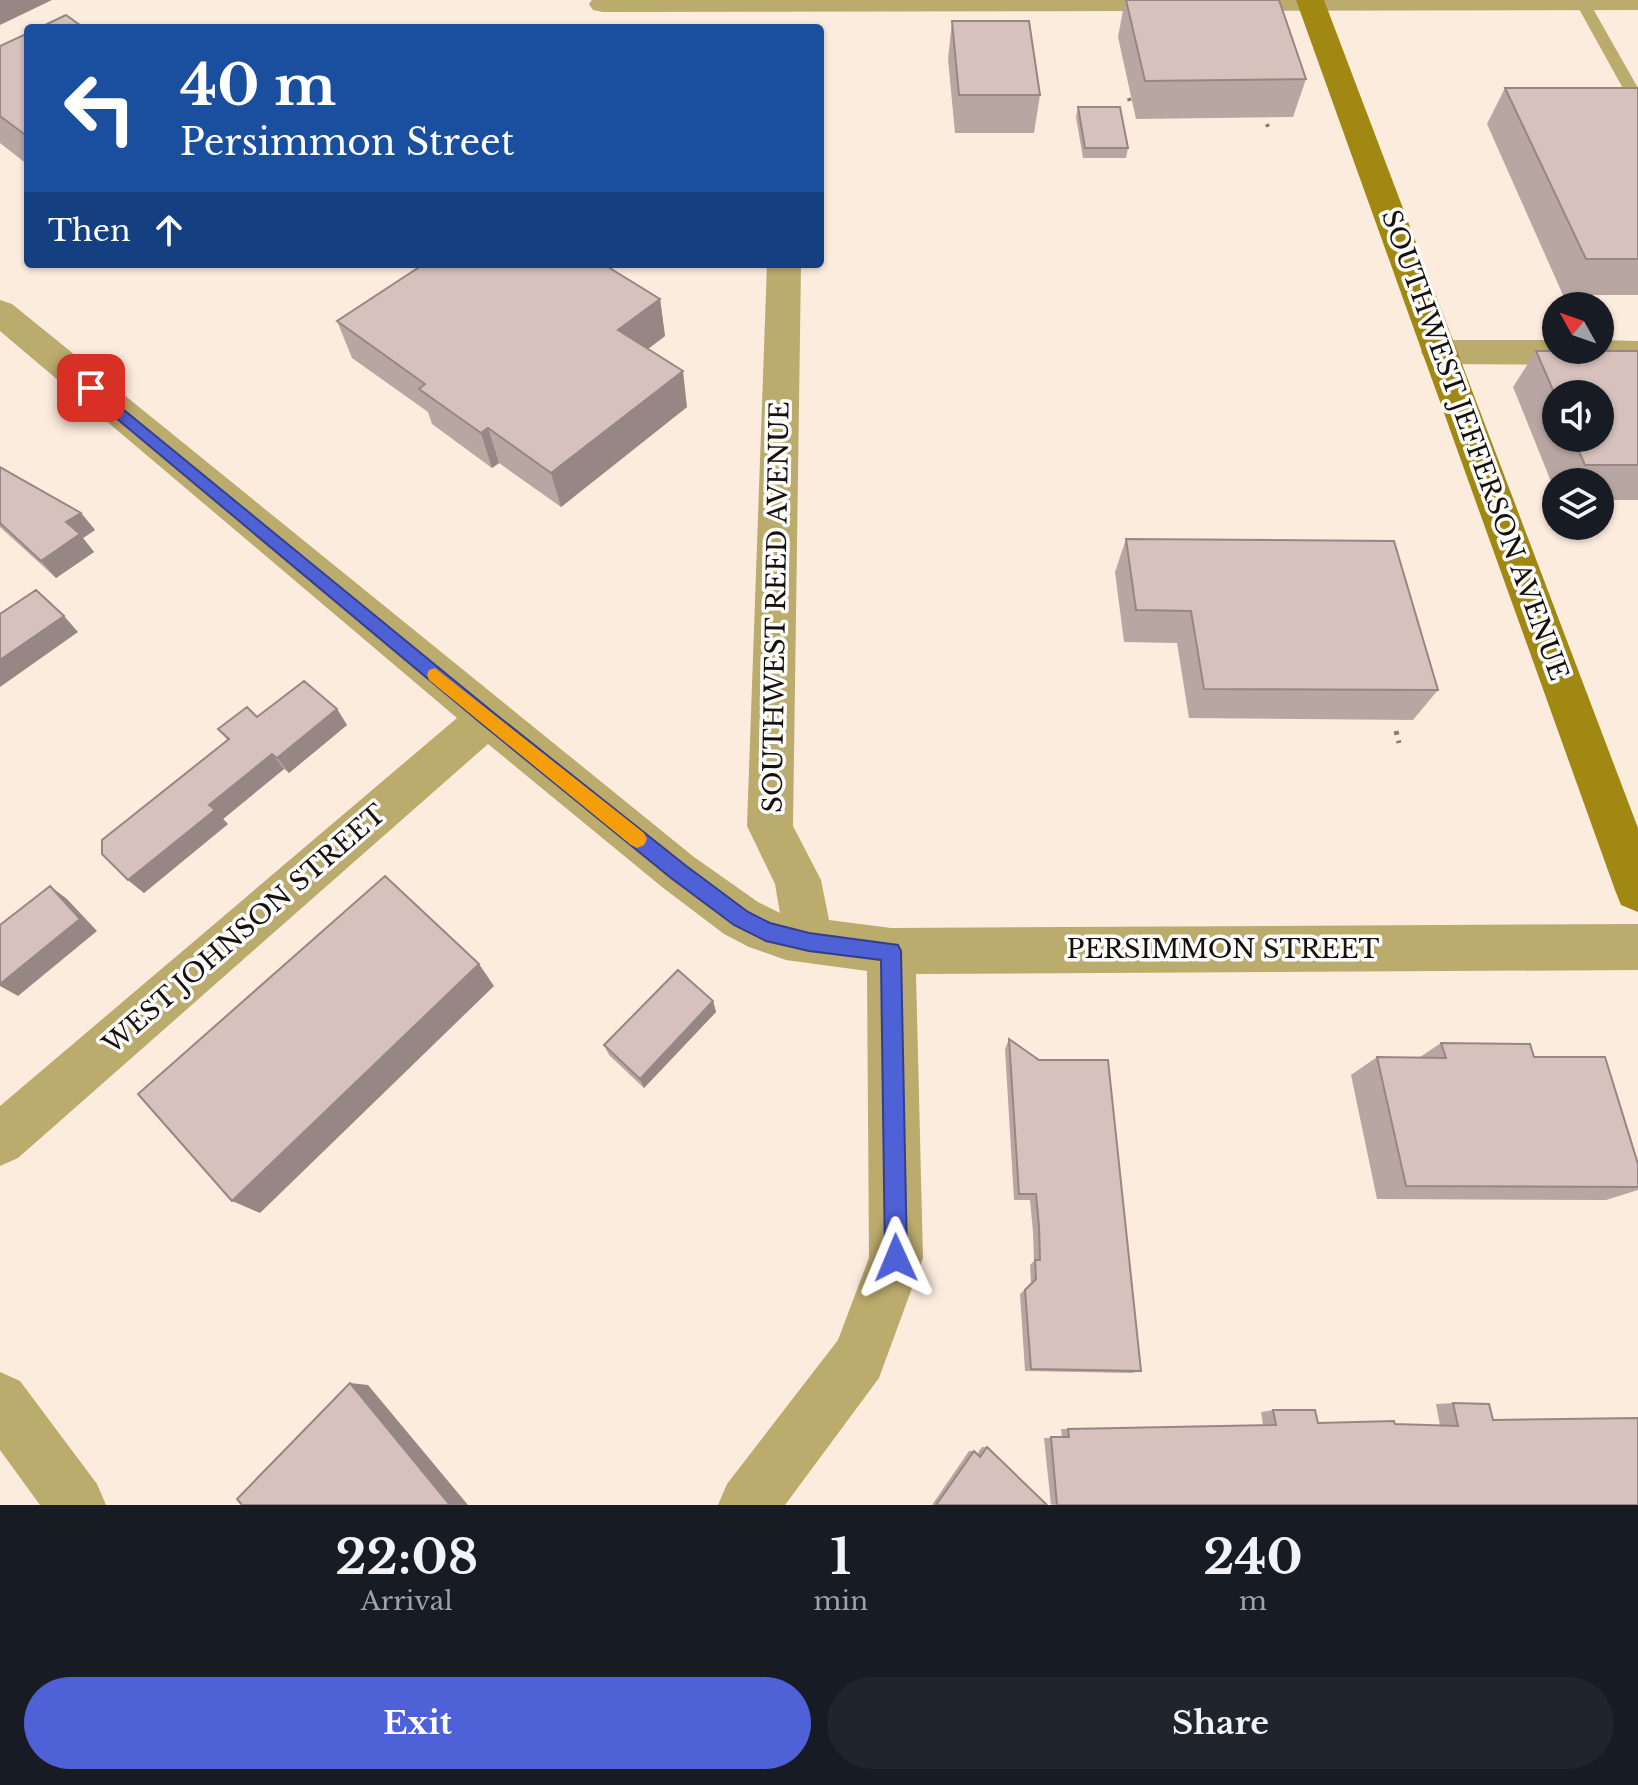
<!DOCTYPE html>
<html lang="en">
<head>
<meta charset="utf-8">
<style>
	:root { --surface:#171b24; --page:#20242c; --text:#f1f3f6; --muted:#9ea1a6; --accent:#4f61d7 }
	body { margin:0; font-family:"Libre Baskerville",serif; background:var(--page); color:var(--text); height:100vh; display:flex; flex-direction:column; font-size:30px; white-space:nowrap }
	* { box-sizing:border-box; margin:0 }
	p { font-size:26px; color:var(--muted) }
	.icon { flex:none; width:44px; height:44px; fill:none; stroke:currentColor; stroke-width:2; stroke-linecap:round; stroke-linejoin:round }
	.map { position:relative; height:1505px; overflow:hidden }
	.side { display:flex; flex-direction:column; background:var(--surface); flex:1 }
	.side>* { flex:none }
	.banner { position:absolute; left:24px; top:24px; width:800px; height:244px; border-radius:8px; box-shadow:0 2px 6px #0004; background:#1a4fa0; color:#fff; overflow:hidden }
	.needle { width:52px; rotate:310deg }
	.fabs { position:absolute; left:1542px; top:292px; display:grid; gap:16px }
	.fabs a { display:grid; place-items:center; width:72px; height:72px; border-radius:50%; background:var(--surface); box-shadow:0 2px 6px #0004; font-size:40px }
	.pin { position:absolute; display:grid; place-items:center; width:68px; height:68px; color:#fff; margin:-34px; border-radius:16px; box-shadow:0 4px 12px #0006 }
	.me { position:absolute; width:88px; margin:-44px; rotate:359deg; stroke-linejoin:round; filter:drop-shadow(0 0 6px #0008) }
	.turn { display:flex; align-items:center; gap:28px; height:168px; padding:0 24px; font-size:36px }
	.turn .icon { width:104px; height:104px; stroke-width:2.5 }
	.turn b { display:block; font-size:56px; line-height:68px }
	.then { display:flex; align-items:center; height:76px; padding:0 24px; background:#0003; gap:16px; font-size:30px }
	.eta { display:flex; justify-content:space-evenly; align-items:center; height:136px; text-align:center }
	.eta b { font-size:48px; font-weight:800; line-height:56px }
	.action { display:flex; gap:16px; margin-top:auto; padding:16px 24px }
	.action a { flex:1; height:92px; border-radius:48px; background:var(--accent); color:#fff; font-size:32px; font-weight:800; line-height:92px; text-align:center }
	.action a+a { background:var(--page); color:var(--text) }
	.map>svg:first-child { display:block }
</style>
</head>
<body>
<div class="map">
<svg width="1638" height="1505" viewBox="0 0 1638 1505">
	<rect width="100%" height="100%" fill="#fcecde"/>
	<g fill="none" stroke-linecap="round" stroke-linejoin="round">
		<path stroke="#857b71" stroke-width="4" stroke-dasharray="3 4" stroke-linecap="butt" d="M1129,98L1130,102
			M1267,124L1268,127"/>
		<path stroke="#857b71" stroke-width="5" stroke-dasharray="4 6" stroke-linecap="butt" d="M1396,731L1399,743"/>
		<path fill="#bbab6d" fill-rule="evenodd" d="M1574,0H1588L1638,88V106L1630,101Z"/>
		<path fill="#bbab6d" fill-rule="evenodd" d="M592,0H1638V10L603,12L593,10L589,4Z
			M767,264H801L793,826L821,880L829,920L891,928L1638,924V970L916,974L923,1258L879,1378L785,1505H718L727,1484L838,1340L869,1258L867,971L786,960L749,947L724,934L662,887L488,744L18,1158L0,1166V1106L457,718L0,331V300L12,304L694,857L758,902L780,913L775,884L747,826Z
			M1439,340H1556V350H1600V340L1638,341V365L1439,364L1426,361L1421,352L1426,343Z
			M0,1372L20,1381L97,1484L106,1505H40L0,1450Z"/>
		<path fill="#a18812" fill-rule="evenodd" d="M1296,0H1324L1638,828V912L1621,905L1615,890Z"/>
	</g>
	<path fill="#b8a6a2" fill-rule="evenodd" d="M1125,0L1306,79L1293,117L1136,119L1118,37Z
		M952,21L1040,95L1034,133H955L948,59Z
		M28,33V165L0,143V46Z
		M1505,88H1638V295H1563L1487,124Z
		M1078,107L1128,148L1126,158H1083L1076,117Z
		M660,299L665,336L648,349L687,407L561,507L499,463L492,468L432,424L428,412L352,358L337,321Z
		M1536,351H1638V500H1600V482H1556V494L1513,387ZM1556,394L1600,438H1556Z
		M0,467L81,513L95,530L83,538L94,552L56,578L0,527Z
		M1126,539L1438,690L1413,720L1189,718L1177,643L1124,642L1115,572Z
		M337,709L347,725L289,773L284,769L223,819L228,824L144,893L128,880L228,741L218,729L257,717Z
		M713,1001L716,1012L644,1088L609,1055L604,1045Z
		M1009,1039L1141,1371L1132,1373L1025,1371L1020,1294L1031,1283L1030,1265L1034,1261L1033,1232L1030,1200H1014L1005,1049Z
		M1441,1043L1534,1057L1638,1164V1190L1606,1200L1377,1199L1351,1075L1377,1057H1420Z
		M1453,1403L1493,1420L1638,1505H1051L1044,1438L1062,1437L1061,1429L1263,1425L1261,1412L1273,1410L1318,1423L1440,1426L1436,1404Z
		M982,1447H987L1047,1505H932L969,1451H974L977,1454Z"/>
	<path fill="#968784" d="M0,0H52L0,25Z
		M660,299L665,336L625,366L618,330Z
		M683,371L687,407L561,507L551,473Z
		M488,428L499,463L492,468L481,433Z
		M81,513L95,530L83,538L94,552L56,578L41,561L66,522Z
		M64,616L78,632L0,687V660Z
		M337,709L347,725L289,773L277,758Z
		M272,754L284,769L223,819L228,824L144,893L128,880L209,805Z
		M50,886L67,899L97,931L18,996L0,986V984Z
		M479,964L494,986L260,1213L232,1201Z
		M713,1001L716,1012L644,1088L640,1079Z
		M350,1383L368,1385L468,1505H450Z"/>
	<path fill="#d6c1bc" stroke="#968784" stroke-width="2" d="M1126,0H1279L1306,79L1145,81Z
		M66,15L84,28H39Z
		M952,21H1029L1040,95H959Z
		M28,33V137L0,116V46Z
		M1505,88H1638V259H1586Z
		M1078,107H1120L1128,148H1085Z
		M424,264H603L660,299L618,330L683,371L551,473L488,428L481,433L419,389L425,384L337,321Z
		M1536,351H1638V465H1585L1573,438H1600V394H1556V397Z
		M0,467L81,513L66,522L80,534L41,561L0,523Z
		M1126,539L1394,541L1438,690L1204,689L1191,611L1136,610Z
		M36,590L64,616L0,660V614Z
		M304,681L337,709L277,758L272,754L209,805L215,810L128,880L102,854V840L229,739L218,729L247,707L257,717Z
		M385,876L479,964L232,1201L138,1094Z
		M50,886L80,919L0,984V925Z
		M678,970L713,1001L640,1079L604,1045Z
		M1009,1039L1039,1060H1108L1141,1371L1031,1369L1025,1290L1036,1279L1035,1260H1040L1039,1226L1036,1194H1019Z
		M1441,1043L1530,1044L1534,1057H1605L1638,1164V1187L1406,1186L1377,1057L1446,1058Z
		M350,1383L450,1505H242L237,1499Z
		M1453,1403L1489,1404L1493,1420L1638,1418V1505H1057L1051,1437H1069L1068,1429L1276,1425L1273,1410H1315L1318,1423L1394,1421L1395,1424L1458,1426Z
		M987,1447L1047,1505H936L974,1451L980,1457Z"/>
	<path fill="#4f61d7" stroke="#333f8c" stroke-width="2" d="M91,383L494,713L685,865L748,912L770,923L809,933L898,945L901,951L907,1258L904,1266L896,1269L888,1266L885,1258L881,960L809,951L766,941L734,925L671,878L482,724L85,392V384Z"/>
	<path fill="#f59e0b" d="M435,668L644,833L647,839L644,845L637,848L631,845L429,680L427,675L429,670Z"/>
	<g text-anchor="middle" stroke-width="7" stroke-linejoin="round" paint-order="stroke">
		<g font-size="26" fill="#16110c" stroke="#fdfdfd">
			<text transform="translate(1475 445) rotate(70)" y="9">SOUTHWEST JEFFERSON AVENUE</text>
			<text transform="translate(776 607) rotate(-89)" y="9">SOUTHWEST REED AVENUE</text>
			<text transform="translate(244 929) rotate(-41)" y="9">WEST JOHNSON STREET</text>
			<text x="1223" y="958">PERSIMMON STREET</text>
		</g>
	</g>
</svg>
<div class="fabs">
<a><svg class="needle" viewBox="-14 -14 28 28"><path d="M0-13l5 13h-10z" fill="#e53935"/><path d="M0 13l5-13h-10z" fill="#9ea1a6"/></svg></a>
<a><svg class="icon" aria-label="sound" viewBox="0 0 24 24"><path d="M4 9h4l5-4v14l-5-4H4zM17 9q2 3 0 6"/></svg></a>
<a><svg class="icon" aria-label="layers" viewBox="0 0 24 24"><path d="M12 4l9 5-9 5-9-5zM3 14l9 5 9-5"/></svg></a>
</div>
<div class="pin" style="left:91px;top:388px;background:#d93025"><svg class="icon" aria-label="arrive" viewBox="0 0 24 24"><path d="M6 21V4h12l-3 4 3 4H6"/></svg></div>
<svg class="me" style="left:896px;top:1258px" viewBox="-20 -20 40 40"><path d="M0-17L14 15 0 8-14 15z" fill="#4f61d7" stroke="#fff" stroke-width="4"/></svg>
<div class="banner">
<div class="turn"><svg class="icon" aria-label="left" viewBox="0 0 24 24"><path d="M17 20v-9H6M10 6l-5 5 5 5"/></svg><div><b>40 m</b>Persimmon Street</div></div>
<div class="then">Then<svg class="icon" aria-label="ahead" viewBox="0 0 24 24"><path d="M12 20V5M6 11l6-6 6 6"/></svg></div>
</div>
</div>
<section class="side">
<div class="eta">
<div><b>22:08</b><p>Arrival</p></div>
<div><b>1</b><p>min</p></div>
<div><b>240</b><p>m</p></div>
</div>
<div class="action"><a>Exit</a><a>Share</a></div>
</section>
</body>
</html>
